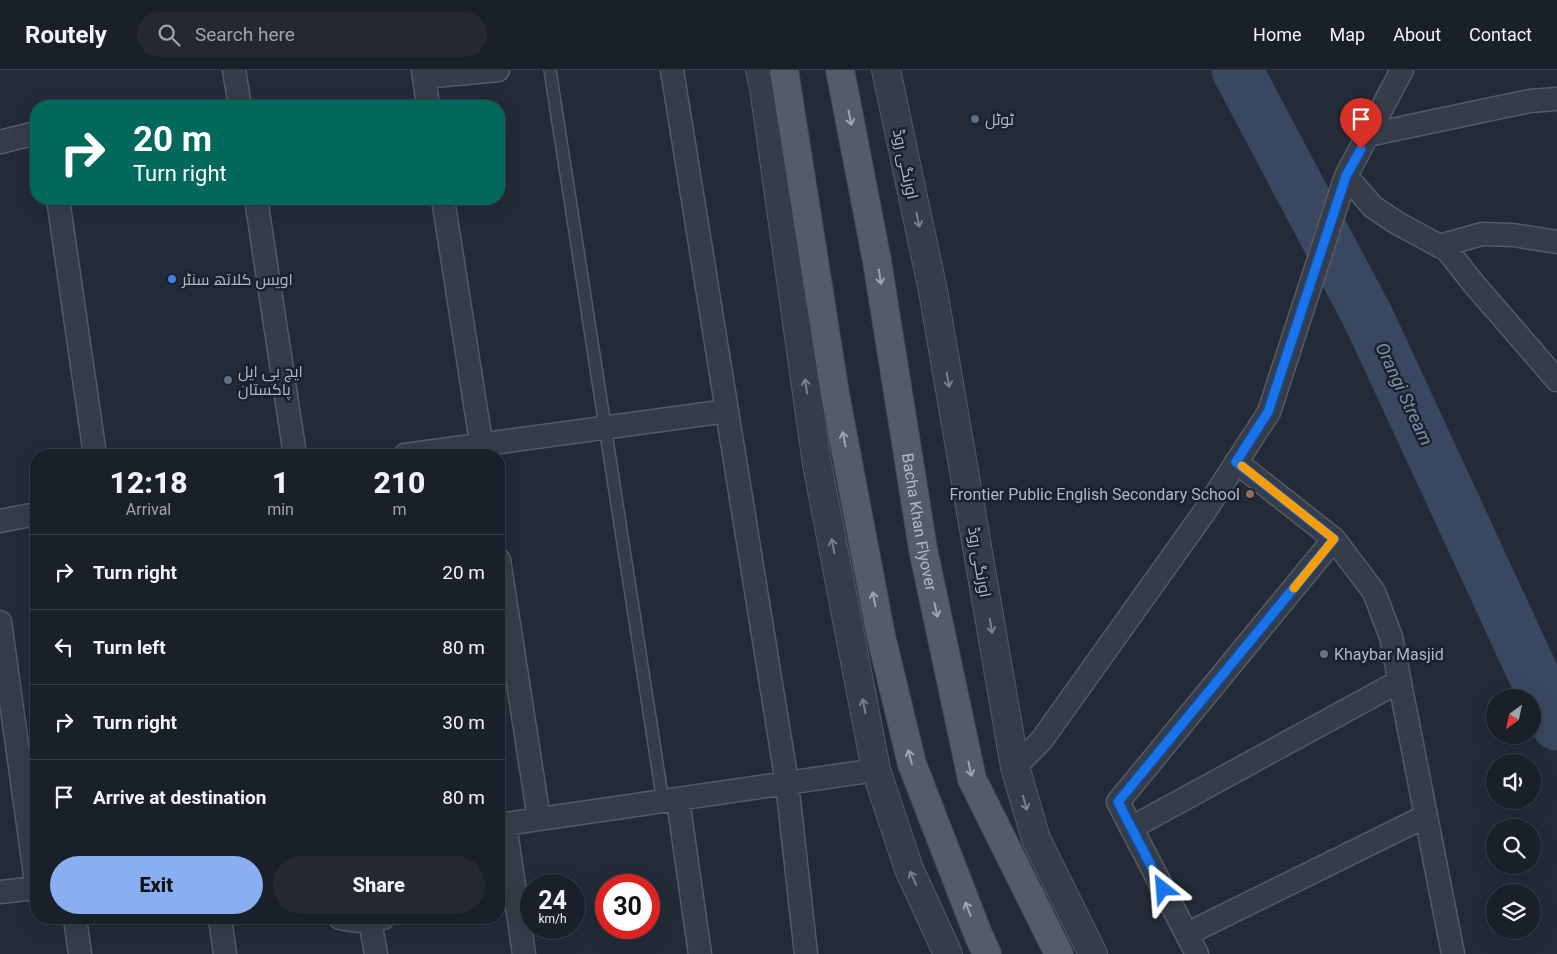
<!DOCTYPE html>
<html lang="en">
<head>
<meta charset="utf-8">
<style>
	:root { --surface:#1a2029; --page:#232831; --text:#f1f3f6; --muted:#9fa3a8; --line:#383e46; --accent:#89aef1 }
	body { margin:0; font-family:Roboto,Cairo,sans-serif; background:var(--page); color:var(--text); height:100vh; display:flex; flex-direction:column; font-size:19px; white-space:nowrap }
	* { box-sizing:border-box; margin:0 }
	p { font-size:16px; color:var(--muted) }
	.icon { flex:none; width:28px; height:28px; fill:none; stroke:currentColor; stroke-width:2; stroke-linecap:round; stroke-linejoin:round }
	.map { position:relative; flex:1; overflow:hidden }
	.drawer { position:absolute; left:30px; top:379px; width:475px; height:475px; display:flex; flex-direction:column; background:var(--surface); border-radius:20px; box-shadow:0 5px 20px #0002,0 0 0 1px var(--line) }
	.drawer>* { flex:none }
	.banner { position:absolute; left:30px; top:30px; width:475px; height:105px; border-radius:20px; box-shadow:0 5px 20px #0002,0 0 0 1px var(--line); background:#00695c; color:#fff; overflow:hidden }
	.needle { width:32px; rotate:213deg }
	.controls { position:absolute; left:1486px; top:619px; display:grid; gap:10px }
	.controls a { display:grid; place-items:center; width:55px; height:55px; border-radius:50%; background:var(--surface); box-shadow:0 5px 20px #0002,0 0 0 1px var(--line); font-size:25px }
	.speed { position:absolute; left:520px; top:804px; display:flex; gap:10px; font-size:25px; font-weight:700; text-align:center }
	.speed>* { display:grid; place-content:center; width:65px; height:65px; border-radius:50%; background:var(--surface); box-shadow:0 5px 20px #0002,0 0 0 1px var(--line); line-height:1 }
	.speed small { font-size:12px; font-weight:400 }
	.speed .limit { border:8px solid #d22; background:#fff; color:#111 }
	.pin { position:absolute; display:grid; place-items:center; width:42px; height:42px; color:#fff; margin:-51px -21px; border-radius:50% 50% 50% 0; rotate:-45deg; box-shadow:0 0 5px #0007 }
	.pin .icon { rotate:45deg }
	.me { position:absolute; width:55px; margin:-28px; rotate:332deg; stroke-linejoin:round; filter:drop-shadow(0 0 4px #0008) }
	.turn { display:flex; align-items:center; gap:18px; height:105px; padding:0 20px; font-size:22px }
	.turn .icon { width:65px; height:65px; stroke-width:2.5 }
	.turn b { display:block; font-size:35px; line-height:42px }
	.eta { display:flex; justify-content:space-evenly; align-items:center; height:85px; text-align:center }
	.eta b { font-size:30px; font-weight:800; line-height:35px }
	.button { display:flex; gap:10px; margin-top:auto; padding:10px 20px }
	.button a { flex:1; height:58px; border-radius:30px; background:var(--accent); color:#111; font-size:20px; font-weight:800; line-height:58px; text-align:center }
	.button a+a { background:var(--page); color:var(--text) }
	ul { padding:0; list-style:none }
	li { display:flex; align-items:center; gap:15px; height:75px; padding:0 20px; border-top:1px solid var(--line) }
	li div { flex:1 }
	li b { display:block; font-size:19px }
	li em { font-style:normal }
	header { display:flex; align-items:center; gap:30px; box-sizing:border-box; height:70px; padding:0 25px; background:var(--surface); border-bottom:1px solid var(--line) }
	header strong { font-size:24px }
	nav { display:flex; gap:28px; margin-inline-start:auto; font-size:18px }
	.search { width:350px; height:45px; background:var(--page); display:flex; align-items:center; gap:12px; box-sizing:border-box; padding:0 18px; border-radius:28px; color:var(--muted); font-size:19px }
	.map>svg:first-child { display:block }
</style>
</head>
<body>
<header>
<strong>Routely</strong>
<div class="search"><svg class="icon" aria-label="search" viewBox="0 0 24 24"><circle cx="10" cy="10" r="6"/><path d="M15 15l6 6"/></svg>Search here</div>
<nav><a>Home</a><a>Map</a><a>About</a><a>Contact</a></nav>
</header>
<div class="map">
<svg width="1557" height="884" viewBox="0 0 1557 884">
	<rect width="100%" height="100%" fill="#222b37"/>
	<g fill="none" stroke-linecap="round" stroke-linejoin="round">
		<path stroke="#394860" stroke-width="51" d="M1237,0L1369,249L1557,655"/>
		<defs>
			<path id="service" d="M550,0L663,732"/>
			<path id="minor" d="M234,0L240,36
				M423,0L428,36
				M672,0L787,713L806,884
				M424,7L498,0
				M1368,65L1530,31L1557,29
				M0,72L36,63
				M1346,106L1373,137L1397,153L1447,180L1473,213L1557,310
				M58,129L95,385
				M256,129L295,385
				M443,129L483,385
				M1439,176L1482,164L1513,165L1557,172
				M405,385L727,341
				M1236,392L1334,469L1374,522L1391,567L1453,884
				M0,451L36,444
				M499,490L539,749
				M0,552L36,812
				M1015,697L1041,671L1203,444L1269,342L1346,106L1402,0
				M678,730L700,884
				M505,754L524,884
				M499,755L876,700
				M1131,758L1400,611
				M0,822L36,818
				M75,848L80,884
				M220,848L225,884
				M340,848C354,852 369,851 383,848
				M370,851L376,884
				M1187,864L1426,746
				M1197,884L1118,732L1334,469"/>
			<path id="tertiary" d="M760,0L764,18L817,394L876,700L909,799L948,884
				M886,0L933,221L1015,697L1036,769L1093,884"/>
			<g id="primary">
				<path d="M784,0L835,324L881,566L912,694L978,864L987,884"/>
				<path id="s1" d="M840,0L877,191L923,479L972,709L1059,884"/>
			</g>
		</defs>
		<use href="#service" stroke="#535b66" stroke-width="14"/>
		<use href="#minor" stroke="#535b66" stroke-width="25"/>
		<use href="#tertiary" stroke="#535b66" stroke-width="30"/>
		<use href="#primary" stroke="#3f4651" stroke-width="30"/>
		<use href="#service" stroke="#363d48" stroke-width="11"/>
		<use href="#minor" stroke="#363d48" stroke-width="22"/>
		<use href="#tertiary" stroke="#363d48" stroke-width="28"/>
		<use href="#primary" stroke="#545c68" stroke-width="28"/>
	</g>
	<defs><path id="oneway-shaft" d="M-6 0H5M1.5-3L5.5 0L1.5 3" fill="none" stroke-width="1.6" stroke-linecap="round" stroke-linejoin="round" transform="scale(1.25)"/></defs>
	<g stroke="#9ea6b2">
		<use href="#oneway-shaft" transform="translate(850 48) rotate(79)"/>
		<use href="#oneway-shaft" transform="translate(880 207) rotate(81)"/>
		<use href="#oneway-shaft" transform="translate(844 369) rotate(-101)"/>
		<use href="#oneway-shaft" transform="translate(874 529) rotate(-101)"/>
		<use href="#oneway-shaft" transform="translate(936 540) rotate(78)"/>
		<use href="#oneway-shaft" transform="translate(910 687) rotate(-105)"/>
		<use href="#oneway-shaft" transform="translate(970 699) rotate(78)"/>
		<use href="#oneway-shaft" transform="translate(968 839) rotate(-111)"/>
	</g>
	<g stroke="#79818c">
		<use href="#oneway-shaft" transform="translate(918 150) rotate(78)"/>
		<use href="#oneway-shaft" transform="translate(948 310) rotate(80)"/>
		<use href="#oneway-shaft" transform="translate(806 316) rotate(-98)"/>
		<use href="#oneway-shaft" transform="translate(833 476) rotate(-101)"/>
		<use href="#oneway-shaft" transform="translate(991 556) rotate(80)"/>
		<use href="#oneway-shaft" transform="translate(864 636) rotate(-101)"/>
		<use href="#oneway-shaft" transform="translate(1025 733) rotate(74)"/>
		<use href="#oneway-shaft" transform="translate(913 808) rotate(-115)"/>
	</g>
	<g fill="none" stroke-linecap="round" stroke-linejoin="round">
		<defs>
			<path id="route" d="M1163,819L1118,732L1334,469L1236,392L1268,342L1346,106L1361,79"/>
		</defs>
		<use href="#route" stroke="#114b97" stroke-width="12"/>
		<use href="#route" stroke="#1a73e8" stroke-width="9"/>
		<path stroke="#f59e0b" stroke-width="9" d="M1242,396L1334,469L1294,518"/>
	</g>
	<g fill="#5c6f8a" stroke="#1b222d" stroke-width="2">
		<circle cx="975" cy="49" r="5"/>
		<circle cx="228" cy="310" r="5"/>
	</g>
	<circle fill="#3f7fe0" stroke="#1b222d" stroke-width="2" cx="172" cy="209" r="5"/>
	<circle fill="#8d6e63" stroke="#1b222d" stroke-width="2" cx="1250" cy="424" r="5"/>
	<circle fill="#6b7280" stroke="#1b222d" stroke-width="2" cx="1324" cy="584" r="5"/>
	<g text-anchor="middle" stroke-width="5" stroke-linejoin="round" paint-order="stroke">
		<g font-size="16" fill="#b0b8c4" stroke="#1b222d" text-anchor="start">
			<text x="985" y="55">ٹوٹل</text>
			<text x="182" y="215">اویس کلاتھ سنٹر</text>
			<text x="238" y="307">ایچ بی ایل<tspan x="238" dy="18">پاکستان</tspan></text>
			<text x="1240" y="430" text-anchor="end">Frontier Public English Secondary School</text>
			<text x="1334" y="590">Khaybar Masjid</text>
		</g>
		<g font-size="16" fill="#b0b8c4" stroke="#1b222d">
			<text transform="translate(906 94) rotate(78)" y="6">اورنگی روڈ</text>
			<text dy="6" stroke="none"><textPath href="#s1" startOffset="459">Bacha Khan Flyover</textPath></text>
			<text transform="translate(980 492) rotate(80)" y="6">اورنگی روڈ</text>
		</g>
		<g font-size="18" font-style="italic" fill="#7a8eaa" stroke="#1b222d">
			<text transform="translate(1404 324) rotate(65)" y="6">Orangi Stream</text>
		</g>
	</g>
</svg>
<div class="controls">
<a><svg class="needle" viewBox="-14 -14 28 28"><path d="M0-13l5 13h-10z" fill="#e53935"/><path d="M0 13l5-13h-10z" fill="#9fa3a8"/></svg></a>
<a><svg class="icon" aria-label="sound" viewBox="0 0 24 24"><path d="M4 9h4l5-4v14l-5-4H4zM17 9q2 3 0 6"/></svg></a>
<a><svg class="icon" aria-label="search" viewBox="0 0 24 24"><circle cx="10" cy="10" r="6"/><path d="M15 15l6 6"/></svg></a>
<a><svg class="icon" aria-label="layers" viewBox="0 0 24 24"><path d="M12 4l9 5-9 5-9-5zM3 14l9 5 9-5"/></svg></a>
</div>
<div class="speed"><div>24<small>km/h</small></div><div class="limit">30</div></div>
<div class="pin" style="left:1361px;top:79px;background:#d93025"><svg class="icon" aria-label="arrive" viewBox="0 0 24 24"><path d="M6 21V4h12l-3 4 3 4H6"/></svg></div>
<svg class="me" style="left:1163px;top:819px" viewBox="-20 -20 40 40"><path d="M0-17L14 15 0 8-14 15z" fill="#1a73e8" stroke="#fff" stroke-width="4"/></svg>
<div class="banner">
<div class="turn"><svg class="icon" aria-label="right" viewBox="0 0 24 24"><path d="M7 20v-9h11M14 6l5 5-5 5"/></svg><div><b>20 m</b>Turn right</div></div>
</div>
<section class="drawer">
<div class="eta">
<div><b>12:18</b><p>Arrival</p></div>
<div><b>1</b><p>min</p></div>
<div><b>210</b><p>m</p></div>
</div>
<ul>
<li><svg class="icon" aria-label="right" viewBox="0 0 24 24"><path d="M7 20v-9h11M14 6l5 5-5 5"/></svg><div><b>Turn right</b></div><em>20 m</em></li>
<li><svg class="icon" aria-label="left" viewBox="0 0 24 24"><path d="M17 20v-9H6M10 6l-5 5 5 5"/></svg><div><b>Turn left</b></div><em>80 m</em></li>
<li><svg class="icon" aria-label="right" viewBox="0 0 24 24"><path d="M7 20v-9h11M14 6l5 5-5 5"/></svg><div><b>Turn right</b></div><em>30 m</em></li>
<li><svg class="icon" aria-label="arrive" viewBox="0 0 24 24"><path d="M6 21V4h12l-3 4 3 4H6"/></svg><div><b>Arrive at destination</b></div><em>80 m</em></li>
</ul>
<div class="button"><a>Exit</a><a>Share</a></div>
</section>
</div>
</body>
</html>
